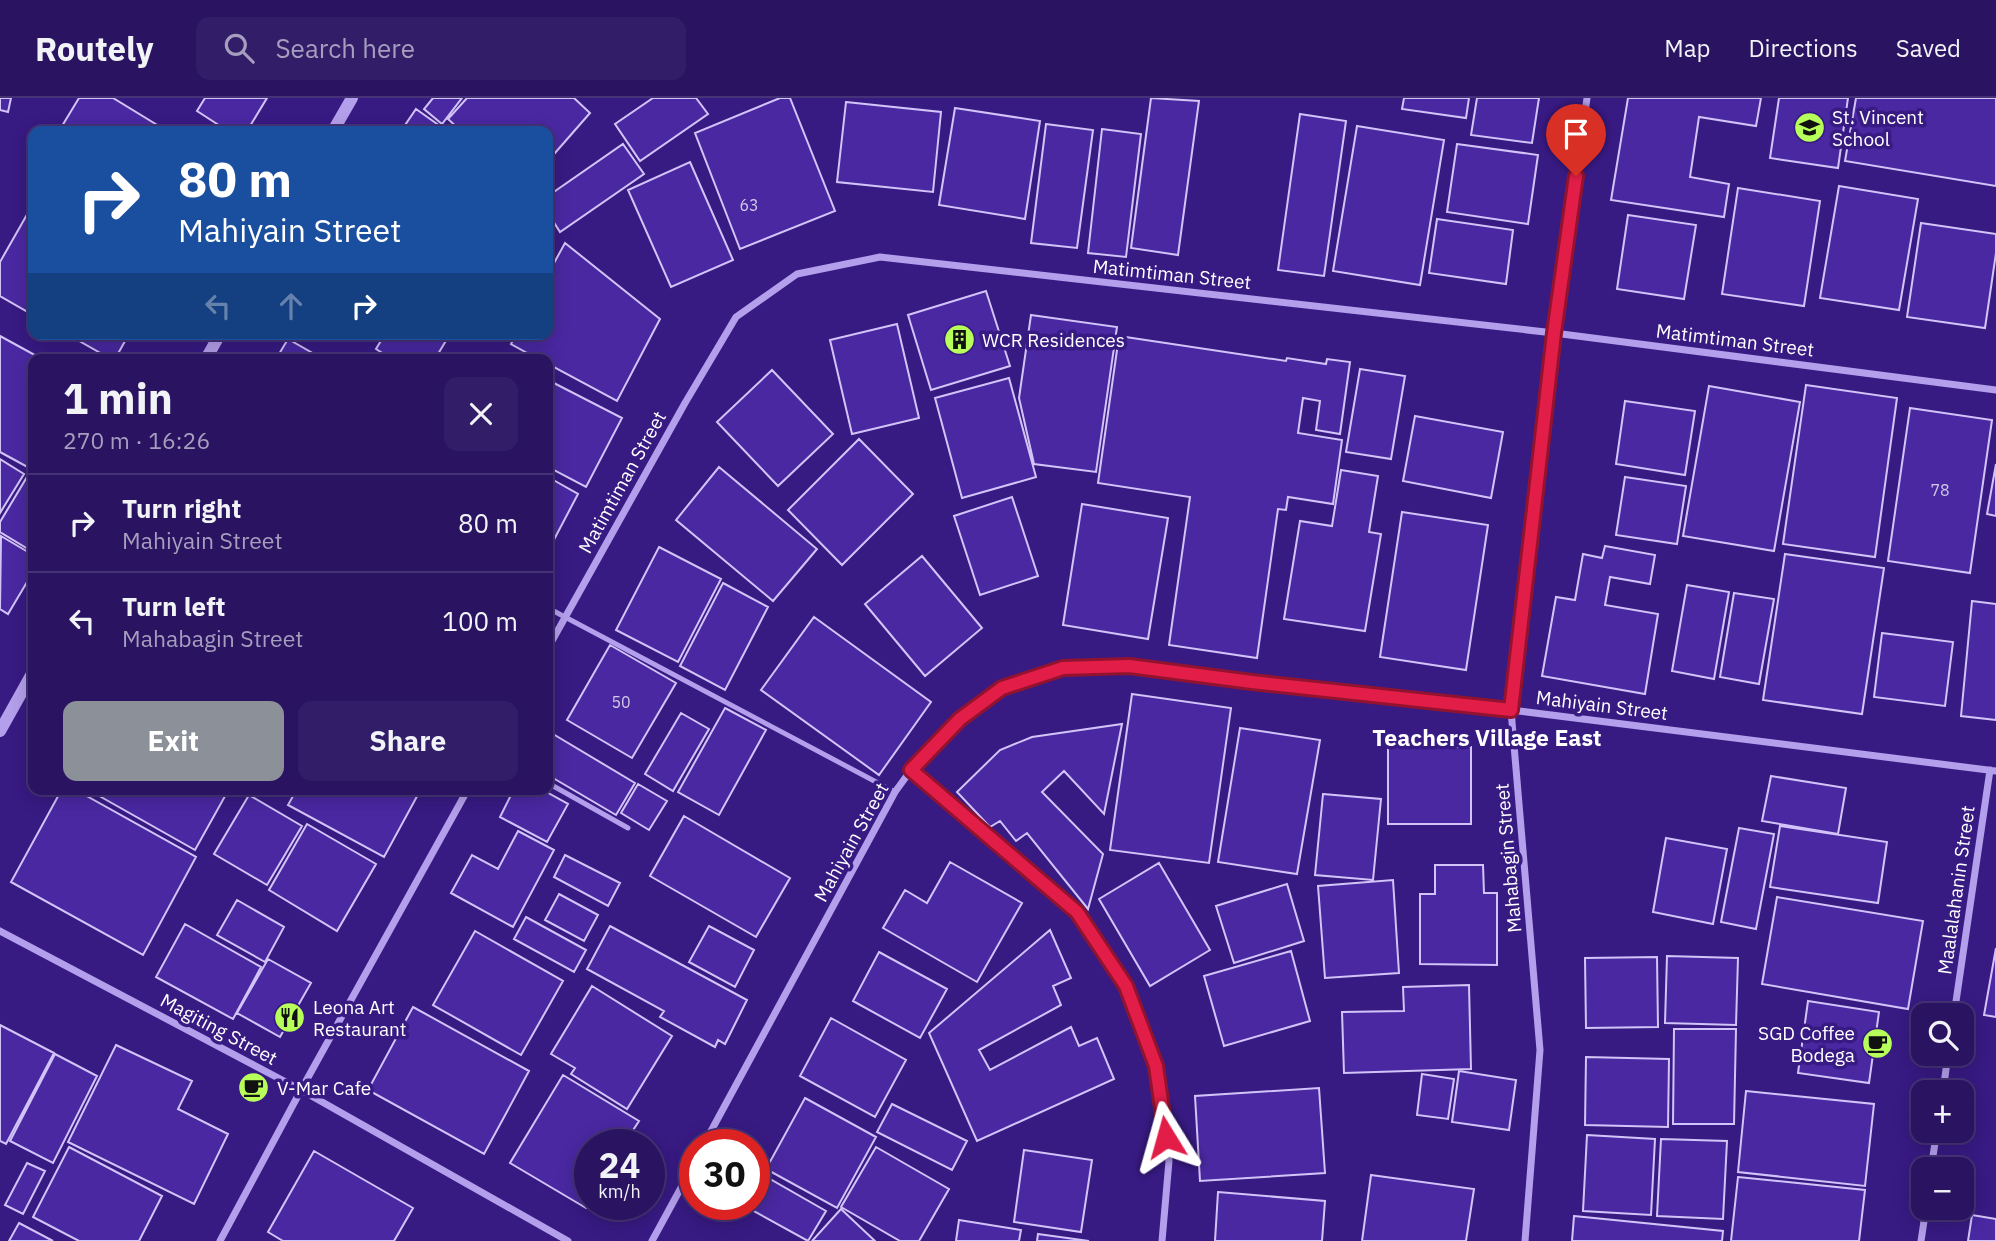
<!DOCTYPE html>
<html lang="en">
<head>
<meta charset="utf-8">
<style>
	:root { --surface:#2a1462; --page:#321d68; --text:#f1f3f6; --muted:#a59ebe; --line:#463377; --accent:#8c9099 }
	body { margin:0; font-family:"IBM Plex Sans",sans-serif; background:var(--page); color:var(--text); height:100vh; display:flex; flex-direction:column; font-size:26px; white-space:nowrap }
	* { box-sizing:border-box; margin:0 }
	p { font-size:23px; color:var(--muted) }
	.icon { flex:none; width:38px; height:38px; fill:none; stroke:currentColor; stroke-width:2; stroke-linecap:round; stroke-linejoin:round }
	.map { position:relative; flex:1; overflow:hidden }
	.sheet { position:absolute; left:28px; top:256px; width:525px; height:441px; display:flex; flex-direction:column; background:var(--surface); border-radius:14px; box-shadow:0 4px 18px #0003,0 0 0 2px var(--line) }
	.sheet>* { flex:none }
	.hud { position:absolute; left:28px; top:28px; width:525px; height:214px; border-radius:14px; box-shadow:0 4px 18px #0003,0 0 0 2px var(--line); background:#1a4fa0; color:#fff; overflow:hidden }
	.fabs { position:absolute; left:1911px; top:905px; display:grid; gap:14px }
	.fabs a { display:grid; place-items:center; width:63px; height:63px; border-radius:14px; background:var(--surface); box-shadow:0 4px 18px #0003,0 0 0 2px var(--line); font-size:35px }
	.speed { position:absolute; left:574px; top:1031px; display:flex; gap:14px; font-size:35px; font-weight:700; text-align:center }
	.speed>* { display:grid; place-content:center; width:91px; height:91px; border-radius:50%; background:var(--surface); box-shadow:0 4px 18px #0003,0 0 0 2px var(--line); line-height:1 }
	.speed small { font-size:18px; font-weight:400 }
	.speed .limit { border:10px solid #d22; background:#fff; color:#111 }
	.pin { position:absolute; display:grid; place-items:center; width:60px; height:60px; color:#fff; margin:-72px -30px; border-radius:50% 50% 50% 0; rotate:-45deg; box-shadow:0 0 7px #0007 }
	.pin .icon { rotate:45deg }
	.me { position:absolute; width:77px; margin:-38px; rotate:352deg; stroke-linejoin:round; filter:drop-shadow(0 0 5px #0008) }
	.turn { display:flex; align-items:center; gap:24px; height:147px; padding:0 35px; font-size:32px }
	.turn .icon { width:91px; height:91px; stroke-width:2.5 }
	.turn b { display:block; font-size:49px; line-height:60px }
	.lanes { display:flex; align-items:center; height:66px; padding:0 35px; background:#0003; justify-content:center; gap:35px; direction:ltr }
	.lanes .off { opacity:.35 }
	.round { display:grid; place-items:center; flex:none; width:74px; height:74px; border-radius:14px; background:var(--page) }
	.overview { display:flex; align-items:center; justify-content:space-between; height:119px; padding:0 35px }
	h1 { font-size:42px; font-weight:700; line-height:52px }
	.cta { display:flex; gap:14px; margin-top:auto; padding:14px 35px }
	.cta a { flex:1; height:80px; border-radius:14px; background:var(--accent); color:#fff; font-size:28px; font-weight:700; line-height:80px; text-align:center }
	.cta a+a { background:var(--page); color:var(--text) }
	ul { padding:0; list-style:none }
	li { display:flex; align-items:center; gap:21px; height:98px; padding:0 35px; border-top:2px solid var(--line) }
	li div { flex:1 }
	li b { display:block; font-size:26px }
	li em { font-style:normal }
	header { display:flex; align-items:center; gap:42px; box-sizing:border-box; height:98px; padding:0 35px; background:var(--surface); border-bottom:2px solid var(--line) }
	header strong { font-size:33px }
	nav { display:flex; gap:38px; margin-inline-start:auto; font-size:24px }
	.search { width:490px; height:63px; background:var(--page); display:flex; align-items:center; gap:18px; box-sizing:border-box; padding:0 24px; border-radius:14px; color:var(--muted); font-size:26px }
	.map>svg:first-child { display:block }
</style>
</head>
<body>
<header>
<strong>Routely</strong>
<div class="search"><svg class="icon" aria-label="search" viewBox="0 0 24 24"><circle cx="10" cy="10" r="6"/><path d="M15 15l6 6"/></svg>Search here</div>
<nav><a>Map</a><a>Directions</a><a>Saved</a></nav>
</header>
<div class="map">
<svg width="1996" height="1143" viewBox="0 0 1996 1143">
	<rect width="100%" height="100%" fill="#381a83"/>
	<path fill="#4a28a2" stroke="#d2c4f8" stroke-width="2" d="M0,0H11L8,14L0,12Z
		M79,0H113L167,33H59Z
		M205,0H267L247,33H228L197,13Z
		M433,0H462L442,26L424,11Z
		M467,0H574L590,15L548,63V33H461L448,21Z
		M653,0H696L708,16L640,63L615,26Z
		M780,0H790L835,113L740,151L695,35Z
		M1151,0L1199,3L1178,157L1131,150Z
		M1404,0H1469L1466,20L1402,11Z
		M1477,0H1539L1532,45L1471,37Z
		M1628,0H1761L1756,28L1699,19L1690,79L1729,86L1724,119L1611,102Z
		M1779,0H1848L1838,70L1770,60Z
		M1856,0H1996V88L1845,63Z
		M846,4L941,14L933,94L837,84Z
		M955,10L1040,23L1025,121L939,107Z
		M416,11L447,33H401Z
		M1300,16L1346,23L1324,178L1278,172Z
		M1046,26L1093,32L1077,150L1031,145Z
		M1357,28L1444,42L1420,187L1333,173Z
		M1102,31L1141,36L1126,159L1088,155Z
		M623,46L644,76L560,134L548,115V98Z
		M1457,46L1538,57L1528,126L1447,114Z
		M690,64L733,162L671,189L628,92Z
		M1839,88L1918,101L1899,212L1820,200Z
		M1738,90L1820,103L1804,208L1722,196Z
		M33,106V217L0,198V164Z
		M1628,117L1696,127L1684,201L1617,191Z
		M1437,121L1513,132L1506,186L1429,175Z
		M1921,125L1996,136V155L1985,230L1907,219Z
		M565,145L660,221L617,303L548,266V261H538L511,246L516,236H548V176Z
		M986,193L1010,268L931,292L908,217Z
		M1031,217L1117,229L1096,374L1034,366L1019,300Z
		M897,226L919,320L852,336L830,242Z
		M67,236H129L115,261H111Z
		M385,236H450L435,261H392L376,251Z
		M0,238L42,261H33V372L0,354Z
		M1119,238L1286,263L1287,260L1326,266L1327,261L1350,264L1340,336L1316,332L1320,303L1303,300L1298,335L1342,342L1333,406L1288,399L1286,412L1278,411L1257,560L1169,547L1190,399L1098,385Z
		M288,241L323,261H276Z
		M1360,271L1405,278L1391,361L1346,354Z
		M772,272L833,336L778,388L717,324Z
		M1009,280L1036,379L962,400L935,300Z
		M548,282L622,320L586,389L548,369Z
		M1806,287L1897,300L1875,459L1783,446Z
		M1709,288L1800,304L1774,453L1683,438Z
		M1625,303L1695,313L1685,377L1616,366Z
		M1910,310L1992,322L1970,475L1888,463Z
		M1415,318L1503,334L1491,400L1403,383Z
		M859,341L913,396L842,467L788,412Z
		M0,361L24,376L0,415Z
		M1996,366V418L1987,416Z
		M719,369L817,451L773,503L676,422Z
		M1341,372L1378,378L1369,434L1381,436L1365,533L1284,521L1300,423L1332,428Z
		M27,379L33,383V454L0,434V424Z
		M548,379L578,396L548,453Z
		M1625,379L1686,388L1677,446L1616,437Z
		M1012,399L1038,478L980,497L954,418Z
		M1082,406L1168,420L1148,541L1063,527Z
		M1402,414L1488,427L1466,572L1380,559Z
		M1,438L33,457V474L8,516L0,511Z
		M1605,448L1655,457L1650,486L1610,479L1605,507L1658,516L1645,596L1542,578L1556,499L1575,502L1583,456L1602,460Z
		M659,449L721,481L678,564L616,532Z
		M1785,456L1884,470L1862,616L1763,602Z
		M922,458L982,530L925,578L865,506Z
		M723,485L768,509L725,592L680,568Z
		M1687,487L1729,494L1714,581L1672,573Z
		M1734,495L1774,501L1759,586L1720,579Z
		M1972,503L1996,506V622L1961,618Z
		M814,519L931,604L879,677L761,592Z
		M1882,535L1953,544L1945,608L1874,599Z
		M610,547L676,585L632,660L567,622Z
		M1132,596L1231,610L1209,765L1110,752Z
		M725,610L766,632L719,717L678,694Z
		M681,615L709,631L673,693L645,676Z
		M1122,626L1104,716L1064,673L1042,694L1103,756L1088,811L1027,735L1016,743L1000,723L990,729L957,694L1000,652L1032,639Z
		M1240,630L1320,642L1297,776L1218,764Z
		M548,633L635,685L616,717L548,677Z
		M1388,649H1471V726H1388Z
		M1771,678L1846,690L1838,736L1762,723Z
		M638,686L667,703L649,732L621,715Z
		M62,691H74L196,759L143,857L11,784Z
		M87,691H229L195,752Z
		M297,691H421L384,759L288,707Z
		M514,691H541L568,706L547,744L500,719Z
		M1323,696L1381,701L1373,782L1315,777Z
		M249,697L302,728L267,787L214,756Z
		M684,718L790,780L756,839L650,778Z
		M307,726L376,766L337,833L269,792Z
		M1780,728L1887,744L1878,805L1770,789Z
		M1739,730L1774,736L1756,831L1721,824Z
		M518,733L554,752L513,829L451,795L472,757L498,771Z
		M1666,740L1727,751L1713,826L1653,814Z
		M565,757L620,785L608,808L554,779Z
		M950,764L1022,805L977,884L883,830L905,792L927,805Z
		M1159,765L1210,852L1150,888L1099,801Z
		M1435,767H1483L1484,795H1497V867L1420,866V796H1435Z
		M1393,782L1399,875L1325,880L1318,788Z
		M1287,786L1304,843L1234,865L1216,808Z
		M559,796L598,817L584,843L545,822Z
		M1777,799L1923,823L1908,911L1762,886Z
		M237,802L284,829L265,864L217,837Z
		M526,819L586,852L574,874L514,841Z
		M185,826L261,869L233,921L156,879Z
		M610,828L747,902L725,946L718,942L715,949L660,919L664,913L587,871Z
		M709,828L754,852L735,889L689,864Z
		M1050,832L1071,880L1053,888L1061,907L979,952L990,972L1071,929L1079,948L1097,940L1114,981L977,1043L929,935Z
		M475,833L563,883L521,957L433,907Z
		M1996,850V919L1984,917Z
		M1291,853L1310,923L1224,948L1204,878Z
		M879,854L947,891L920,940L853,903Z
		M1667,858L1738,860L1736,927L1665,925Z
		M1657,859L1658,929L1586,930L1585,860Z
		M268,861L311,885L280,939L237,915Z
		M1469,887L1471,971L1344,975L1342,914L1404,913L1403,889Z
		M592,888L672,938L627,1011L571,976L575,970L551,956Z
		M1808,903L1879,914L1869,985L1798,975Z
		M413,909L529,973L484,1056L368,992Z
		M831,920L906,962L875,1019L800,978Z
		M0,927L54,955L6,1046L0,1043Z
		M1674,931H1736L1734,1026H1673Z
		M116,947L192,983L178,1011L228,1036L194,1106L68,1044Z
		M55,956L97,978L53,1065L10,1043Z
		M1586,959L1669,961L1668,1029L1585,1027Z
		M1459,973L1516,982L1509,1032L1452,1024Z
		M1422,976L1454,981L1448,1021L1417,1017Z
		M563,977L639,1023L624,1046H590V1104L586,1110L510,1065Z
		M1319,990L1325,1075L1200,1083L1195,998Z
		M1746,993L1874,1006L1865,1088L1738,1074Z
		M805,1000L876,1039L837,1110L766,1071Z
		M892,1006L967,1043L952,1072L877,1034Z
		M1587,1037L1655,1041L1651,1117L1583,1113Z
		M1661,1041L1727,1043L1723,1121L1657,1118Z
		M69,1049L162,1098L139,1143H79L33,1119Z
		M876,1049L949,1091L919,1143H900L841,1109Z
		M1024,1052L1092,1062L1081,1134L1014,1124Z
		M314,1053L413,1110L394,1143H283L268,1134Z
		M27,1065L45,1073L23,1116L5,1107Z
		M756,1073L826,1113L808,1143L741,1106H754Z
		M1371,1077L1474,1091L1466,1143H1362Z
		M1738,1079L1865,1092L1859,1143H1731Z
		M1218,1094L1325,1103L1322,1143H1215Z
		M841,1111L875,1143H812Z
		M1972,1117L1996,1121V1143H1968Z
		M1574,1118L1723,1133L1722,1143H1572Z
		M959,1122L1021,1132L1019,1143H956Z
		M19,1125L53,1143H9Z
		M1038,1136L1089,1143H1037Z"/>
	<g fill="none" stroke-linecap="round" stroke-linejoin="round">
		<path stroke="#b39feb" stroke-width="5" d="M548,510L895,694
			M548,685L628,730"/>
		<path stroke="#b39feb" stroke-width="7" d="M548,550L685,305L736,219L797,176L880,159L1554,235L1996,292
			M911,672L1078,814L1126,888L1156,968L1169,1063L1162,1143
			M0,833L301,992L568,1143
			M1954,917L1990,672
			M1943,994L1948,956
			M704,1046L895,694L911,672L960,621L1001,590L1063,570L1129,568L1252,584L1511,612L1996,673
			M1931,1071L1937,1032
			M220,1143L301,992L468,691
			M652,1143L695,1064
			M1525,1143L1540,952L1511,612L1554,235L1587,0
			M1921,1143L1926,1110"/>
		<path stroke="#b39feb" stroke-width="12" d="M333,33L352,0
			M206,261L220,236
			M0,633L33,574"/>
	</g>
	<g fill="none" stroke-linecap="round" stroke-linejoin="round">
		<defs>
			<path id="route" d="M1166,1039L1156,968L1126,888L1077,814L911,672L960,621L1002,590L1063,570L1129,568L1252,584L1511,612L1554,235L1576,78"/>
		</defs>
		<use href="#route" stroke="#92132f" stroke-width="18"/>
		<use href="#route" stroke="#e11d48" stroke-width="12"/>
	</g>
	<defs>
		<symbol id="school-disc" viewBox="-11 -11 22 22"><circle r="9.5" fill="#b7fe5a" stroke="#381a83"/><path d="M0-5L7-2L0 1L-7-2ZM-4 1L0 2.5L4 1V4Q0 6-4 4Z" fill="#111"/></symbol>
		<symbol id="building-disc" viewBox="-11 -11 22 22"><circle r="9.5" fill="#b7fe5a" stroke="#381a83"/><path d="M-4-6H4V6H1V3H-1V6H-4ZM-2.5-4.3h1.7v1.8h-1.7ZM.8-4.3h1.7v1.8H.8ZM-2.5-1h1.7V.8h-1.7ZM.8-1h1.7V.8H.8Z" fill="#111"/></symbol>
		<symbol id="restaurant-disc" viewBox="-11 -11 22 22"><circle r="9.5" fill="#b7fe5a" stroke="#381a83"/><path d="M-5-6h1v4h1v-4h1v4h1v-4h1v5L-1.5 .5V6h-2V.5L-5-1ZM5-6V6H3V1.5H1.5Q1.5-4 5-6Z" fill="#111"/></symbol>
		<symbol id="cafe-disc" viewBox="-11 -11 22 22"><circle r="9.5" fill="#b7fe5a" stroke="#381a83"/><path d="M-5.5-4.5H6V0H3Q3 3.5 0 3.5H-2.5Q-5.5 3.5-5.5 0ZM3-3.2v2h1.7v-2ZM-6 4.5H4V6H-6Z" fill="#111"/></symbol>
	</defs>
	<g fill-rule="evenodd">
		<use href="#school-disc" x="1792" y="12" width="35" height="35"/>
		<use href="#building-disc" x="942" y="224" width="35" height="35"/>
		<use href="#restaurant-disc" x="272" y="902" width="35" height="35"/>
		<use href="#cafe-disc" x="1860" y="928" width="35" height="35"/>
		<use href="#cafe-disc" x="236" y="972" width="35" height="35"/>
	</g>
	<g text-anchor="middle" stroke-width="7" stroke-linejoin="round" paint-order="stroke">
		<g font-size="16" fill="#d2c9e8">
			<text x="749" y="113">63</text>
			<text x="1940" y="398">78</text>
			<text x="621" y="610">50</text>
		</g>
		<g font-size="19" fill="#fff" stroke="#381a83" text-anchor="start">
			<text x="1832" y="26">St. Vincent<tspan x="1832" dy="22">School</tspan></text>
			<text x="982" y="249">WCR Residences</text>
			<text x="313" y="916">Leona Art<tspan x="313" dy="22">Restaurant</tspan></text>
			<text x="1855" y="942" text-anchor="end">SGD Coffee<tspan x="1855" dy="22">Bodega</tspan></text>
			<text x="277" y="997">V-Mar Cafe</text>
		</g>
		<g font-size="19" fill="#fff" stroke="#381a83">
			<text transform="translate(1172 176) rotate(6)" y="7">Matimtiman Street</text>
			<text transform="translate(1735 242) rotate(7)" y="7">Matimtiman Street</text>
			<text transform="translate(622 384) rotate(-61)" y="7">Matimtiman Street</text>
			<text transform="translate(1602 607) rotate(7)" y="7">Mahiyain Street</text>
			<text transform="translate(851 744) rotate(-61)" y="7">Mahiyain Street</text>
			<text transform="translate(1508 760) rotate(-95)" y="7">Mahabagin Street</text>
			<text transform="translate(1956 792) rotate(-82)" y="7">Maalalahanin Street</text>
			<text transform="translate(219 931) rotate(28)" y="7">Magiting Street</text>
		</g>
		<g font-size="23" font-weight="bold" fill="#fff" stroke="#381a83">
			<text x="1487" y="648">Teachers Village East</text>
		</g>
	</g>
</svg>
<div class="fabs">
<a><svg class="icon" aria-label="search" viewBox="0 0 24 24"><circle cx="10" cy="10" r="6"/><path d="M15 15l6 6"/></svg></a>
<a>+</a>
<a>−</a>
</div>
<div class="speed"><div>24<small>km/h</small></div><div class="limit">30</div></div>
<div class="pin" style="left:1576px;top:78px;background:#d93025"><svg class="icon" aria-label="arrive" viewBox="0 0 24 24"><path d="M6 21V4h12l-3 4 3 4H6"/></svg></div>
<svg class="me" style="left:1166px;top:1039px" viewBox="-20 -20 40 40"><path d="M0-17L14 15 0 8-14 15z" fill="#e11d48" stroke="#fff" stroke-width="4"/></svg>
<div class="hud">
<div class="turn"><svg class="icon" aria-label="right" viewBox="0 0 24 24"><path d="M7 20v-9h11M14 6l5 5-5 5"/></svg><div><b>80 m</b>Mahiyain Street</div></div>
<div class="lanes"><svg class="icon off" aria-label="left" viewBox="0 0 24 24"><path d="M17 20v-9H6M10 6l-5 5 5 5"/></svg><svg class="icon off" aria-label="ahead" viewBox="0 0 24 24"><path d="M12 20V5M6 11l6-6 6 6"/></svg><svg class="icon" aria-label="right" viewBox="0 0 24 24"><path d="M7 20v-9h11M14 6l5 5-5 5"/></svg></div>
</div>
<section class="sheet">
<div class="overview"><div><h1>1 min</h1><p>270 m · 16:26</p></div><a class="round"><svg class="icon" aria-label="close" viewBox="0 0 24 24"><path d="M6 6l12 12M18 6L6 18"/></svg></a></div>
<ul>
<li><svg class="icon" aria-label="right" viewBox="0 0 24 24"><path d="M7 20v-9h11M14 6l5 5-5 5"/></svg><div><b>Turn right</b><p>Mahiyain Street</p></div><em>80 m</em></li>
<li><svg class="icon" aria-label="left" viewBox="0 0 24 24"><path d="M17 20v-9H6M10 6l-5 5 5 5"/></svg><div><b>Turn left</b><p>Mahabagin Street</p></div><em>100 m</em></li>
</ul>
<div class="cta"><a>Exit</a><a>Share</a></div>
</section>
</div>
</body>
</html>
